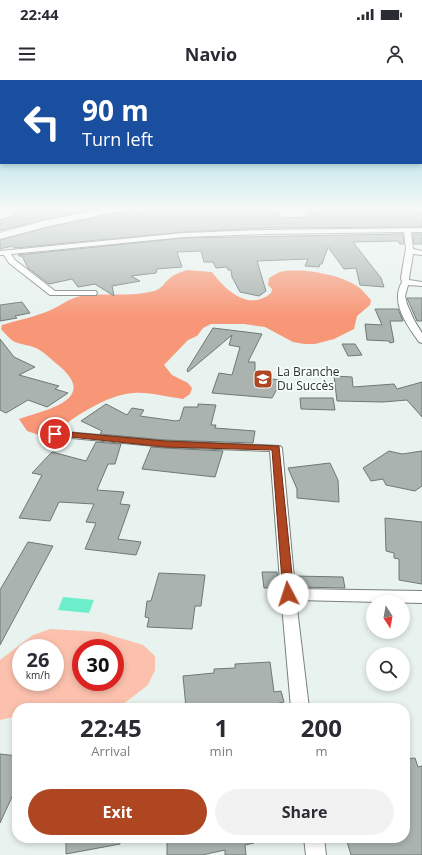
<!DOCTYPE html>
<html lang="en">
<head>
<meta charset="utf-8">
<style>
	:root { --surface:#fff; --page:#f2f2f3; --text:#2b2b33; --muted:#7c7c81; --accent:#ad4621 }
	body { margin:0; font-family:"Open Sans",sans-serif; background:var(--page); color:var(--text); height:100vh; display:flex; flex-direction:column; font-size:15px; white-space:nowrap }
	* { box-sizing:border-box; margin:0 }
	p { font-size:13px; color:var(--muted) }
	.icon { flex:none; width:22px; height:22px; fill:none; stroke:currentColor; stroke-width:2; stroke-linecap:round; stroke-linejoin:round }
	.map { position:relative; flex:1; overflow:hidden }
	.side { position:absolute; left:12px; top:623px; width:398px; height:140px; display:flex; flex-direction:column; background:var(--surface); border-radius:16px; box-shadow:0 2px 6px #0003 }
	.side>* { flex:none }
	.top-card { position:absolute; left:0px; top:0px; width:422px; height:84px; box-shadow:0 2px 6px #0003; background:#1a4fa0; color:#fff; overflow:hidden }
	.needle { width:26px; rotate:169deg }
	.tools { position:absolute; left:366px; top:515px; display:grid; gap:8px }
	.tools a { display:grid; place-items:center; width:44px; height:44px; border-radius:50%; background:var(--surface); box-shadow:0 2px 6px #0003; font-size:20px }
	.speed { position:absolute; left:12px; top:559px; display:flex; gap:8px; font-size:20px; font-weight:700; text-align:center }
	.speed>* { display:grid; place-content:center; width:52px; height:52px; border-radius:50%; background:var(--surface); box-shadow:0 2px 6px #0003; line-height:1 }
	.speed small { font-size:10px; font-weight:400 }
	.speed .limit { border:6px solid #d22; background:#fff; color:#111 }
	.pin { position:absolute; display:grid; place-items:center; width:34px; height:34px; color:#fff; margin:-17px; border:2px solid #fff; border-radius:50%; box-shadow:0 1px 4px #0007 }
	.me { position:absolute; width:44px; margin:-22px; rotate:355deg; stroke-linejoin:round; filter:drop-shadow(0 0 3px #0008) }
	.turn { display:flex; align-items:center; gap:14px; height:84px; padding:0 16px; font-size:18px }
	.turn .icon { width:52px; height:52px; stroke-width:2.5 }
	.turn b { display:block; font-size:28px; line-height:34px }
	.eta { display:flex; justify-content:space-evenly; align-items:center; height:68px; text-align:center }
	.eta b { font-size:24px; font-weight:700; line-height:28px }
	.cta { display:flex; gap:8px; margin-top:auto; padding:8px 16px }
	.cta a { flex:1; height:46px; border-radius:24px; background:var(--accent); color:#fff; font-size:16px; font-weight:700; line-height:46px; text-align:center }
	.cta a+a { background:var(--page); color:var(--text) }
	.status { display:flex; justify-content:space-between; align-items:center; height:28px; padding:0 20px; background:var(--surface); direction:ltr }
	.status svg { height:11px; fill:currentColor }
	header { display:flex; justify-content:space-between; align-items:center; height:52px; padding:0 16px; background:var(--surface); font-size:18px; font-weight:700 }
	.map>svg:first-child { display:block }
</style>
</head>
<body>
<div class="status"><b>22:44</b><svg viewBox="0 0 49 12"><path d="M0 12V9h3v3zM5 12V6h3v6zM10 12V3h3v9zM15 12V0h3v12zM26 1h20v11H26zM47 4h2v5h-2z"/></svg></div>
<header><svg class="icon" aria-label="menu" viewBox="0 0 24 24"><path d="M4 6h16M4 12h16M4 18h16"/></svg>Navio<svg class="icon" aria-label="person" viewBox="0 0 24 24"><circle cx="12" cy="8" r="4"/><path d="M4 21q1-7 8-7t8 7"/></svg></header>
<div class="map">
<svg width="422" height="775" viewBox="0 0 422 775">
	<rect width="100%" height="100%" fill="#e8f2ee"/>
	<path fill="#fcc1ad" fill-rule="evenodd" d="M50,549L100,552L143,565L155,576V590L148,605L118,628H17V636L0,640V580L33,555ZM21,568H55V602H21ZM81,568H115V602H81Z"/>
	<path fill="#f89777" d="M187,190L212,192C225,210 249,232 271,213L272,209L268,205L269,198C273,196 277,193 280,192C301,187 345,195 361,209C364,212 368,217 371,220L370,225L357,236L354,249L334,259L315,264H304L293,262L265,247L244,244H211L203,248L197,256L188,260L164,285L172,295L188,303L192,308L190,314L183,319C167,317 150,312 134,313C106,314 69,340 48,358L27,351L19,339C47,330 100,319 58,285C52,280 45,273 38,269C31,265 22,265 15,262C10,260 5,253 1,249L2,245C18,240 40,236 55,228C66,222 72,217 86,215C108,213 131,217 154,211C162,209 164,203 170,198C175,194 181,192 187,190Z"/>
	<path fill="#6deeca" d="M63,517L94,520L89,533L58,530Z"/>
	<path fill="#aab3b0" stroke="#6f7875" d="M29,129H97L43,140L0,151V140L16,135L12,132Z
		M135,129L138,132L158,129H276L282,138L307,137L306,135H310L308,131H320V129H402L422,130V147L264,148L184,152L14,168L12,166L0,169V160L45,148Z
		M403,154L404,164H400L398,161L353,162L381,198L384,207L360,205L356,188L344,189L328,167L322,184H320L319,187L305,186L308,179L257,181L266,211L259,216L240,212L232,197L231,190H228L227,187L216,188L213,182H204L201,171L177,172L182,187L157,189L156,193L131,196L140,201L112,206L114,216L95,204L78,207L72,199L49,204L28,188L22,176H19L18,175L184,158Z
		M413,154H422V164H414Z
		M407,218H422V241H417Z
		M22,222L30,233L15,236L17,238L0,241V225Z
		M375,229H398L403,241H390L394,262L390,263L389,261L367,260L365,244L382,245Z
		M213,248L262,254L248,282H255V294H262L261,298L282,300L272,318L212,313L219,293L232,295L240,267L229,265L232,255L188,292L187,290Z
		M0,259L14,277L35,287L19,295L59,306L55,309L68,313L47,327L28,320L6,333L0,330Z
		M342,264H355L362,275L348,276Z
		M334,296L352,297L353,307L394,304L397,309L422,302V337L407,320L383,322L337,321Z
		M300,318H333L335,330L301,329Z
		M106,324L127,335L132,328L144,330L140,336L176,341L180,340L184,327H198V324L216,325L211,345H216L215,348L255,351L253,363L165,360L100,354L102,351L81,341Z
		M96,362L121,364L115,384H108L97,410L124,412L120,424L130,425L118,459L141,462L136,475L85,469L96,443L86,442L94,424L59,422L50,441L19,438L42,395L32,393L52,372L86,381Z
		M151,367L165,368L223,371L215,397L142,389Z
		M389,371L402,374L422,371V406L415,411L386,405L383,399L371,401L363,388Z
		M330,383L338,400L339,422L297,418V409L288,388Z
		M385,438L422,442V504L399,500V479L394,478V473L386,471Z
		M28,462L53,466L0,565V510Z
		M262,492H277L279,507L264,508Z
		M159,493L205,495L201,526H195L192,549L147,547L149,538L145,537L147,521H151Z
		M295,496L343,497L345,508L296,507Z
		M270,582L274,612L281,611L284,622L279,623L280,628H186L183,596L214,593V589L235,588V584Z
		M0,674L17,676V706L0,743Z
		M415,678L418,687L422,686V775H351L346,758H405V679Z
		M66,758H119L120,764L66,774Z
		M167,758H254V763L245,765L246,775H225V770L202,775H167Z"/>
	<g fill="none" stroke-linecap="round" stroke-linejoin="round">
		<defs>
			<path id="street" d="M422,148V152H411L413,169L422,171V175L413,174L409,198V200L422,202V206L408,205L405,216L407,224L414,240L422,253V263L419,262C407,245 390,223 402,202L401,198L406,168L404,152L264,154L184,157L11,174L15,180L55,211H96L97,213L96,215H50L9,183L4,175H0V171L184,153L264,150Z
				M55,351L165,361L280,366L282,368L295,509L422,511V523L296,520L309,628H291L281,514L270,371L165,367L51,356L49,354L51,352Z
				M304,758H324L326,775H306Z"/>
			<path id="secondary" d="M103,129H120L118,131L45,147L0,159V153L43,141Z"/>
		</defs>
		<use href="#street" stroke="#78807d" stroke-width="2"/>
		<use href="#secondary" stroke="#78807d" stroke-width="1"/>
		<use href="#street" fill="#fff" fill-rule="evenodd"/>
		<use href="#secondary" fill="#fff" fill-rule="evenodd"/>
	</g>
	<linearGradient id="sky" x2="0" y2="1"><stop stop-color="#77cbdc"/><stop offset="0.54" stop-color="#f5f9f7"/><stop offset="1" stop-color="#f5f9f7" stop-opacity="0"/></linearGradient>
	<rect width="422" height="237" fill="url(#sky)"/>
	<path fill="#ad4621" stroke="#702e15" d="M55,351L165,361L279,366L294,514L292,517L288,518L284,517L283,514L272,370L165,367L52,355L51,354Z"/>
	<defs>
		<symbol id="school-square" viewBox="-11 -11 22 22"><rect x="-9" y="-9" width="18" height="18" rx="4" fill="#ad4621" stroke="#f7fffc"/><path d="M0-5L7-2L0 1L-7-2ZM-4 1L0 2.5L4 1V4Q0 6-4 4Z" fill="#fff"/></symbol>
	</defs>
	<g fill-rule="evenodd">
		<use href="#school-square" x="252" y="288" width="22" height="22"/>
	</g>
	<g text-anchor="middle" stroke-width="3.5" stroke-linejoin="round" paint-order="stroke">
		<g font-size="12" fill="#2d312f" stroke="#f7fffc" text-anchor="start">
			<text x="277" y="296">La Branche<tspan x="277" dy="14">Du Succès</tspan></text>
		</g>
	</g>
</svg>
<div class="tools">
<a><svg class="needle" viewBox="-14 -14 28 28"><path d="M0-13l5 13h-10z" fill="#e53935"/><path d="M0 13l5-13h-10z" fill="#7c7c81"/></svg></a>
<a><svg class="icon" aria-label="search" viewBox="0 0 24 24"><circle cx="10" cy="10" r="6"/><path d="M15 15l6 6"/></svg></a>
</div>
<div class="speed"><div>26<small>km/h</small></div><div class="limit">30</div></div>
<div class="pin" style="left:55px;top:354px;background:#d93025"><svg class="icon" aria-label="arrive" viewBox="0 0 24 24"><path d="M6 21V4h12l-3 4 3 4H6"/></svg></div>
<svg class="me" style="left:288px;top:514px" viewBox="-20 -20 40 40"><circle r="19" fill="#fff"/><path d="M0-13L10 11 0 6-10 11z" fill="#ad4621"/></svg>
<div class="top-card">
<div class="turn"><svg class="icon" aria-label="left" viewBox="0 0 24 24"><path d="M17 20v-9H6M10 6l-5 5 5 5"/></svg><div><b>90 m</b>Turn left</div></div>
</div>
<section class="side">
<div class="eta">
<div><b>22:45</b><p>Arrival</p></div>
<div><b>1</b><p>min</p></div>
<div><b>200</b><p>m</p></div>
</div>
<div class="cta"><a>Exit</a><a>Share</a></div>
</section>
</div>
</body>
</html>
